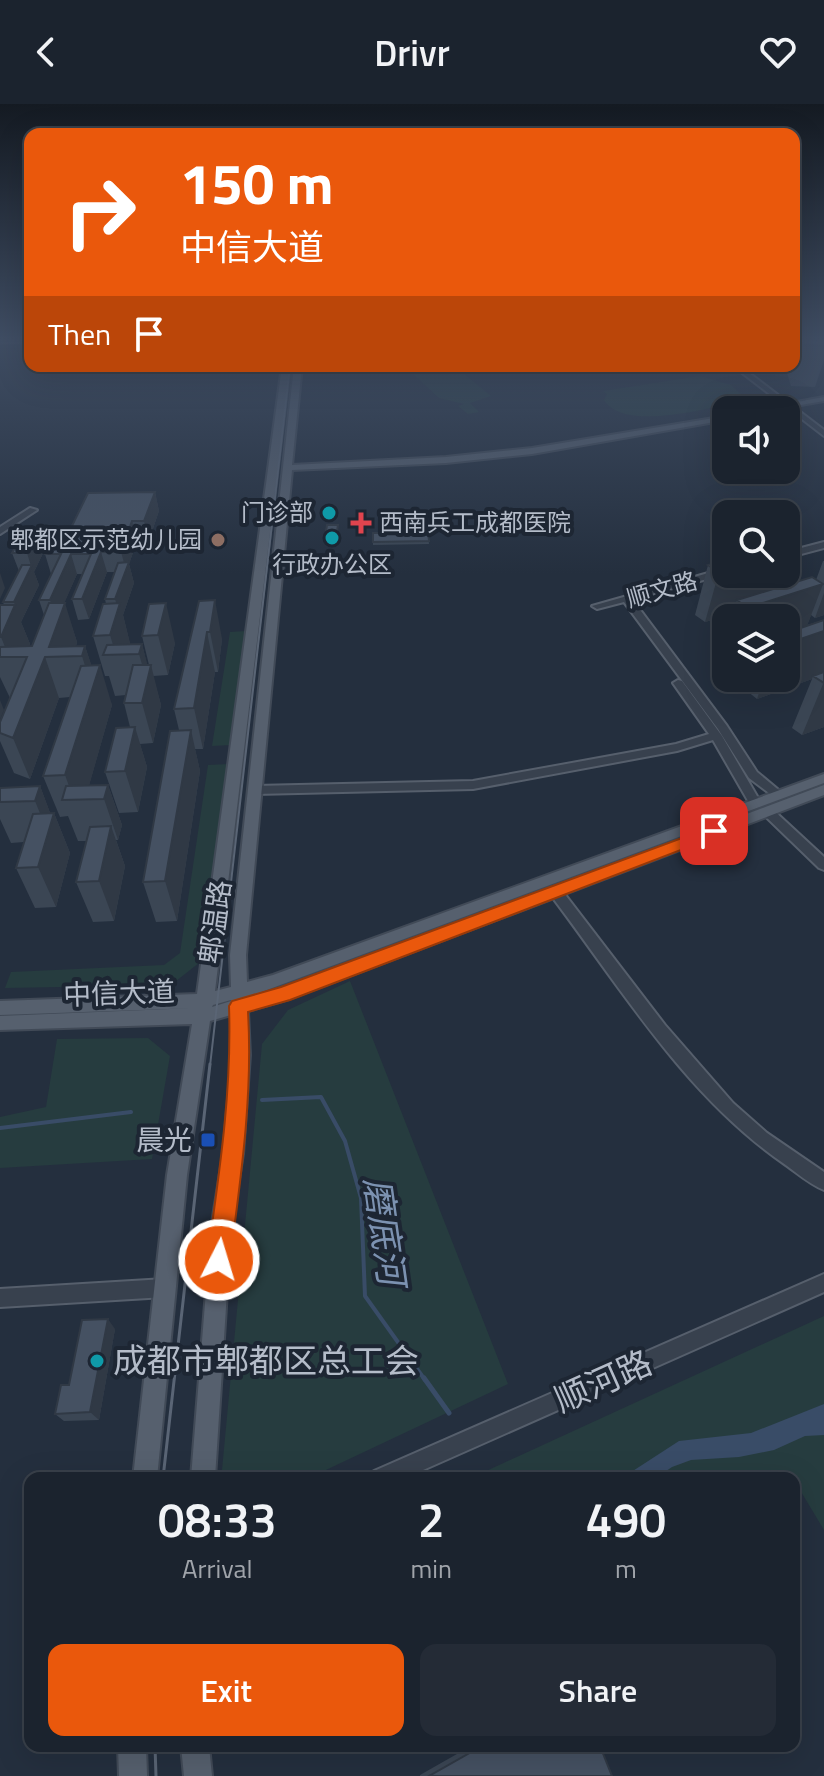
<!DOCTYPE html>
<html lang="en">
<head>
<meta charset="utf-8">
<style>
	:root { --surface:#1b232e; --page:#242b36; --text:#f1f3f6; --muted:#a0a4aa; --line:#39404a; --accent:#ea580c }
	body { margin:0; font-family:"Titillium Web","Noto Sans SC",sans-serif; background:var(--page); color:var(--text); height:100vh; display:flex; flex-direction:column; font-size:30px; white-space:nowrap }
	* { box-sizing:border-box; margin:0 }
	p { font-size:26px; color:var(--muted) }
	.icon { flex:none; width:44px; height:44px; fill:none; stroke:currentColor; stroke-width:2; stroke-linecap:round; stroke-linejoin:round }
	.map { position:relative; flex:1; overflow:hidden }
	.panel { position:absolute; left:24px; top:1368px; width:776px; height:280px; display:flex; flex-direction:column; background:var(--surface); border-radius:16px; box-shadow:0 8px 32px #0002,0 0 0 2px var(--line) }
	.panel>* { flex:none }
	.guide { position:absolute; left:24px; top:24px; width:776px; height:244px; border-radius:16px; box-shadow:0 8px 32px #0002,0 0 0 2px var(--line); background:#ea580c; color:#fff; overflow:hidden }
	.fabs { position:absolute; left:712px; top:292px; display:grid; gap:16px }
	.fabs a { display:grid; place-items:center; width:88px; height:88px; border-radius:16px; background:var(--surface); box-shadow:0 8px 32px #0002,0 0 0 2px var(--line); font-size:40px }
	.pin { position:absolute; display:grid; place-items:center; width:68px; height:68px; color:#fff; margin:-34px; border-radius:16px; box-shadow:0 4px 12px #0006 }
	.me { position:absolute; width:88px; margin:-44px; rotate:5deg; stroke-linejoin:round; filter:drop-shadow(0 0 6px #0008) }
	.turn { display:flex; align-items:center; gap:28px; height:168px; padding:0 24px; font-size:36px }
	.turn .icon { width:104px; height:104px; stroke-width:2.5 }
	.turn b { display:block; font-size:56px; line-height:68px }
	.then { display:flex; align-items:center; height:76px; padding:0 24px; background:#0003; gap:16px; font-size:30px }
	.eta { display:flex; justify-content:space-evenly; align-items:center; height:136px; text-align:center }
	.eta b { font-size:48px; font-weight:600; line-height:56px }
	.cta { display:flex; gap:16px; margin-top:auto; padding:16px 24px }
	.cta a { flex:1; height:92px; border-radius:16px; background:var(--accent); color:#fff; font-size:32px; font-weight:600; line-height:92px; text-align:center }
	.cta a+a { background:var(--page); color:var(--text) }
	header { display:flex; justify-content:space-between; align-items:center; height:104px; padding:0 24px; background:var(--surface); font-size:36px; font-weight:600 }
	.map>svg:first-child { display:block }
</style>
</head>
<body>
<header><svg class="icon" aria-label="back" viewBox="0 0 24 24"><path d="M15 5l-7 7 7 7"/></svg>Drivr<svg class="icon" aria-label="heart" viewBox="0 0 24 24"><path d="M12 20l-8-8c-3-5 5-10 8-4 3-6 11-1 8 4z"/></svg></header>
<div class="map">
<svg width="824" height="1672" viewBox="0 0 824 1672">
	<rect width="100%" height="100%" fill="#242f3e"/>
	<path fill="#263c3f" d="M427,262H454L491,292L470,299L479,308L468,310L458,302L464,300L439,294L414,271L417,265Z
		M700,272L731,281L743,292L736,299C706,304 624,328 604,296L607,290L603,287Z
		M246,527L231,641L212,642L230,528Z
		M229,660L204,855L171,881L5,884L11,868L164,861L180,849L208,661Z
		M350,877L508,1280L309,1374H229L222,1366L262,940L288,906Z
		M148,934L170,952L152,1055L0,1064V1013L46,1003L57,935Z
		M824,1212V1426L797,1381L794,1382V1374H471Z"/>
	<path fill="#394c67" d="M824,1300V1331L805,1332L774,1346L739,1353L691,1356L672,1363L656,1374H622L679,1337L751,1329Z"/>
	<g fill="none" stroke-linecap="round" stroke-linejoin="round">
		<path stroke="#394c67" stroke-width="4" d="M262,996L321,993L345,1037L361,1094L365,1192L425,1276
			M0,1024L131,1008"/>
		<path stroke="#394c67" stroke-width="5" d="M424,1274L449,1309"/>
		<defs>
			<path id="minor" d="M733,262H740L824,326V332Z
				M30,404L37,406L0,430V423Z
				M824,438V444L786,454V448Z
				M726,464V470L632,495L727,622L757,668L781,688L783,691L777,695L749,674L718,625L624,498L597,505L592,502Z
				M678,576L682,577L722,632L761,699L759,702H751L713,636L677,647L473,685L255,690L249,686L255,682L473,677L676,640L709,630L673,579Z
				M767,703L771,704L824,753V766L819,764L763,710L761,707L763,704Z
				M555,782L560,784L665,921L733,999L767,1029L824,1068V1086C809,1080 796,1068 783,1059C685,991 621,884 550,790L548,787L550,784Z
				M824,1170V1188L405,1374H370L374,1367Z
				M165,1175L172,1177L174,1184L172,1191L165,1193L0,1203V1185Z"/>
			<path id="major" d="M0,236H30V238L0,239Z
				M282,262H290L215,887L231,883L230,851L294,262H302L292,361L446,353L532,344L726,312V316L532,350L446,359L292,366L246,851L247,878L273,871L824,670V679L248,893L281,884L824,681V691L289,895L248,907L250,951L243,1050L231,1125L215,1374H191L211,1125L223,1050L232,951L231,911L210,917L187,1071L157,1374H133L167,1071L192,920L0,926V912L195,904L0,911V897L197,890ZM231,896V897L212,903L213,901Z
				M824,293V297L772,306H753Z
				M118,1642H146L147,1672H119Z
				M181,1642H209L212,1672H184Z"/>
		</defs>
		<use href="#minor" stroke="#565f6c" stroke-width="4"/>
		<use href="#major" stroke="#414a57" stroke-width="4"/>
		<use href="#minor" fill="#38414e" fill-rule="evenodd"/>
		<use href="#major" fill="#56606e" fill-rule="evenodd"/>
		<path stroke="#5a6575" stroke-width="2" d="M0,239H30
			M210,962L290,262"/>
		<path stroke="#5a6575" stroke-width="3" d="M163,1374L210,960
			M155,1642L156,1672"/>
	</g>
	<path fill="#3b4654" d="M795,236H824V256L815,283L791,282L786,266L787,262H794Z
		M155,388L159,407L149,436L137,437L129,460L134,479L123,511L130,540H142L147,561H149L142,532L149,500L175,539L168,571L153,572L161,601L153,639L140,640L147,663L138,708L119,709L105,668L130,623L124,599L126,591L115,592L109,572H105L93,532L106,500L105,495L115,468H107L89,515L78,516L72,495L82,470H77L64,499L77,538L76,542H85L91,561L112,601L89,681H108L122,721L118,736H116L125,762L114,817L93,818L76,778L87,737H78L68,712L60,713L43,672L70,593L59,594L30,675L14,669L0,637V618L10,594L0,573V501H4L3,498L19,467L12,449L39,425L45,445L34,468L39,481L21,518L30,540L29,542H32L44,511L39,496L51,470L45,450L70,426Z
		M338,428L337,441H326L325,434Z
		M428,428L429,440L373,441V429Z
		M823,457H824V511L815,514L811,511L807,521L824,516V623L802,631L792,624L812,575L757,595L747,587L751,574H786V514H731L733,510L705,518L695,511L708,461L778,483L816,476Z
		M199,497L222,535L218,568H215L203,645H195L200,667L177,817L156,818L143,778L179,626L174,605Z
		M726,532V550L722,547Z
		M40,682L50,709H54L70,749L56,803L35,804L16,764L24,738L11,739L0,715V684Z
		M115,1225L99,1316L64,1317L55,1310L69,1281Z
		M471,1642H600L612,1672H420V1671Z"/>
	<path fill="#303945" d="M155,388L159,407L149,436L144,417Z
		M132,417L137,437L129,460L134,479L123,511L130,539L127,551H116L110,531L118,505L115,495L126,466L121,448Z
		M39,425L45,445L34,468L39,481L21,518L30,540L25,553H9L1,533L15,502L14,498L31,462L27,449Z
		M101,448L107,468L89,515L82,495Z
		M71,450L77,470L57,516L50,496Z
		M726,466V470H782L774,495L823,480L804,530L786,536V514H744L747,504L737,496L733,510L705,518L719,468Z
		M0,469L5,484L0,495Z
		M824,489V511L815,514Z
		M215,496L222,535L218,568L210,528Z
		M65,499L77,538L73,553L49,543Z
		M166,499L175,539L168,571L158,531Z
		M824,527V570L813,572L812,575L757,595L764,574H786V540Z
		M207,528L215,568L203,645L194,604Z
		M142,540L149,567L151,561L161,601L153,639L142,599L147,578L139,550Z
		M85,542L96,575L100,561L112,601L85,696H74L65,671L92,585L82,552Z
		M45,553L59,594L30,675L13,634Z
		M824,579V623L802,631L823,580Z
		M0,596L4,606L0,616Z
		M135,623L147,663L138,708L125,667Z
		M191,626L200,667L177,817L165,777Z
		M108,681L122,721L118,736L104,695Z
		M40,682L52,714L54,709L70,749L56,803L38,763L48,729L35,697Z
		M111,722L125,762L114,817L99,777Z
		M108,1215L115,1225L99,1316L90,1308Z"/>
	<path fill="#455162" stroke="#303945" stroke-width="2" d="M801,236H824V242L803,241Z
		M155,388L144,417H132L121,448H101L82,495H72L91,450H71L50,496H39L61,450H45L56,426H70L88,389Z
		M327,421H338L336,434H325Z
		M39,425L27,449H12L25,426Z
		M428,428L429,437L373,438V429Z
		M726,456V466L719,468L708,461Z
		M129,458L115,495H105L118,459Z
		M22,461H32L14,498H3Z
		M812,473L823,480L747,504L737,496Z
		M215,496L210,528H207L194,604L174,605L199,497Z
		M49,499H65L49,543L85,542L82,552L45,553L13,634L0,629V618L27,553H0V543L32,542Z
		M120,499L110,531L93,532L103,500Z
		M166,499L158,531L142,532L149,500Z
		M0,501H15L1,533H0Z
		M824,516V527L786,540V529Z
		M142,540L139,550L103,551L107,541Z
		M100,561L65,671L43,672L81,562Z
		M133,561H151L142,599H124Z
		M824,568V579L813,572Z
		M135,623L125,667L105,668L116,624Z
		M191,626L165,777L143,778L170,627Z
		M108,681L104,695L62,696L66,682Z
		M40,682L35,697L0,698V684Z
		M54,709L38,763L16,764L33,710Z
		M111,722L99,777L76,778L90,723Z
		M108,1215L90,1308L55,1310L61,1281H69L82,1216Z
		M482,1642H600L612,1672H429Z"/>
	<linearGradient id="sky" x2="0" y2="1"><stop stop-color="#141a22"/><stop offset="0.5" stop-color="#3f4d63"/><stop offset="1" stop-color="#3f4d63" stop-opacity="0"/></linearGradient>
	<rect width="824" height="470" fill="url(#sky)"/>
	<path fill="#ea580c" stroke="#983908" stroke-width="2" d="M714,722L723,727L720,731L290,896L248,908C253,991 241,1073 230,1156L227,1164L219,1168L210,1164L207,1156C219,1071 232,988 229,902L232,897L281,883Z"/>
	<g fill="#0f9aa8" stroke="#1d2633" stroke-width="3">
		<circle cx="329" cy="409" r="8"/>
		<circle cx="332" cy="434" r="8"/>
		<circle cx="97" cy="1257" r="8"/>
	</g>
	<path fill="#e0444e" stroke="#1d2633" stroke-width="3" d="M357 407h8v8h8v8h-8v8h-8v-8h-8v-8h8z"/>
	<circle fill="#8d6e63" stroke="#1d2633" stroke-width="3" cx="218" cy="436" r="8"/>
	<rect fill="#1a4fb4" stroke="#1d2633" stroke-width="3" x="200" y="1028" width="16" height="16" rx="4"/>
	<g text-anchor="middle" stroke-width="8" stroke-linejoin="round" paint-order="stroke">
		<g font-size="24" fill="#b4bcc9" stroke="#1d2633" text-anchor="end">
			<text x="313" y="417">门诊部</text>
			<text x="379" y="427" text-anchor="start">西南兵工成都医院</text>
			<text x="202" y="444">郫都区示范幼儿园</text>
			<text x="332" y="469" text-anchor="middle">行政办公区</text>
		</g>
		<g font-size="24" fill="#b4bcc9" stroke="#1d2633">
			<text transform="translate(662 486) rotate(-16)" y="8">顺文路</text>
		</g>
		<g font-size="28" fill="#b4bcc9" stroke="#1d2633">
			<text transform="translate(215 818) rotate(-82)" y="10">郫温路</text>
			<text transform="translate(119 889) rotate(-2)" y="10">中信大道</text>
		</g>
		<g font-size="28" fill="#b4bcc9" stroke="#1d2633" text-anchor="end">
			<text x="192" y="1046">晨光</text>
		</g>
		<g font-size="34" fill="#b4bcc9" stroke="#1d2633" text-anchor="start">
			<text x="113" y="1269">成都市郫都区总工会</text>
		</g>
		<g font-size="34" fill="#b4bcc9" stroke="#1d2633">
			<text transform="translate(603 1277) rotate(-24)" y="12">顺河路</text>
		</g>
		<g font-size="36" font-style="italic" fill="#7c92b1" stroke="#1d2633">
			<text transform="translate(385 1127) rotate(82)" y="13">磨底河</text>
		</g>
	</g>
</svg>
<div class="fabs">
<a><svg class="icon" aria-label="sound" viewBox="0 0 24 24"><path d="M4 9h4l5-4v14l-5-4H4zM17 9q2 3 0 6"/></svg></a>
<a><svg class="icon" aria-label="search" viewBox="0 0 24 24"><circle cx="10" cy="10" r="6"/><path d="M15 15l6 6"/></svg></a>
<a><svg class="icon" aria-label="layers" viewBox="0 0 24 24"><path d="M12 4l9 5-9 5-9-5zM3 14l9 5 9-5"/></svg></a>
</div>
<div class="pin" style="left:714px;top:727px;background:#d93025"><svg class="icon" aria-label="arrive" viewBox="0 0 24 24"><path d="M6 21V4h12l-3 4 3 4H6"/></svg></div>
<svg class="me" style="left:219px;top:1156px" viewBox="-20 -20 40 40"><circle r="17" fill="#ea580c" stroke="#fff" stroke-width="3"/><path d="M0-11L8 9 0 5-8 9z" fill="#fff"/></svg>
<div class="guide">
<div class="turn"><svg class="icon" aria-label="right" viewBox="0 0 24 24"><path d="M7 20v-9h11M14 6l5 5-5 5"/></svg><div><b>150 m</b>中信大道</div></div>
<div class="then">Then<svg class="icon" aria-label="arrive" viewBox="0 0 24 24"><path d="M6 21V4h12l-3 4 3 4H6"/></svg></div>
</div>
<section class="panel">
<div class="eta">
<div><b>08:33</b><p>Arrival</p></div>
<div><b>2</b><p>min</p></div>
<div><b>490</b><p>m</p></div>
</div>
<div class="cta"><a>Exit</a><a>Share</a></div>
</section>
</div>
</body>
</html>
